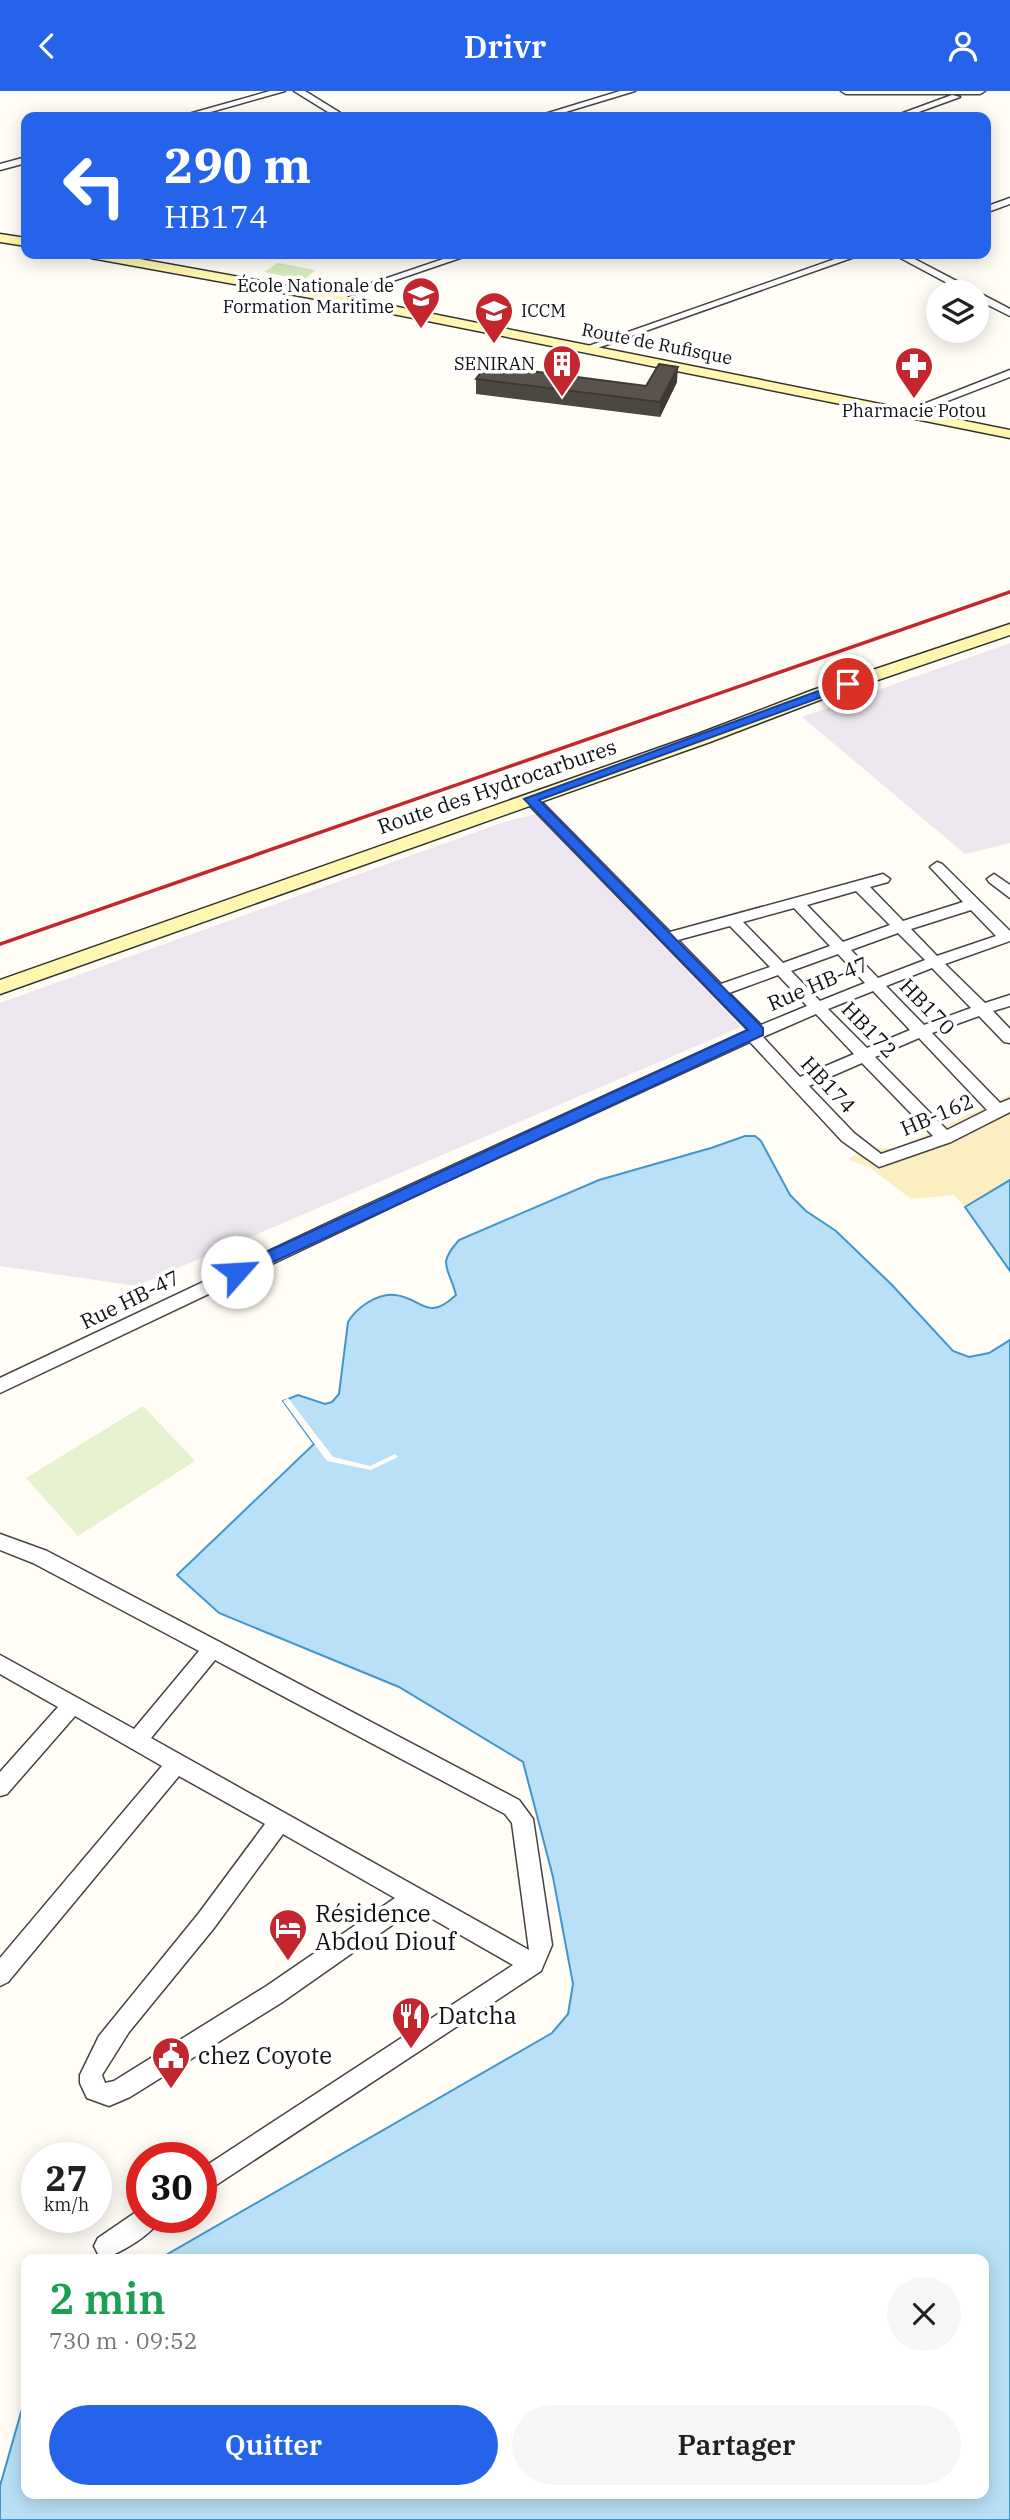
<!DOCTYPE html>
<html lang="fr">
<head>
<meta charset="utf-8">
<style>
	:root { --surface:#fff; --page:#f6f6f6; --text:#202124; --muted:#757577; --accent:#2563eb }
	body { margin:0; font-family:"IBM Plex Serif",serif; background:var(--page); color:var(--text); height:100vh; display:flex; flex-direction:column; font-size:26px; white-space:nowrap }
	* { box-sizing:border-box; margin:0 }
	p { font-size:23px; color:var(--muted) }
	.icon { flex:none; width:38px; height:38px; fill:none; stroke:currentColor; stroke-width:2; stroke-linecap:round; stroke-linejoin:round }
	.map { position:relative; flex:1; overflow:hidden }
	.side { position:absolute; left:21px; top:2163px; width:968px; height:245px; display:flex; flex-direction:column; background:var(--surface); border-radius:14px; box-shadow:0 4px 18px #0003 }
	.side>* { flex:none }
	.banner { position:absolute; left:21px; top:21px; width:970px; height:147px; border-radius:14px; box-shadow:0 4px 18px #0003; background:#2563eb; color:#fff; overflow:hidden }
	.tools { position:absolute; left:926px; top:189px; display:grid; gap:14px }
	.tools a { display:grid; place-items:center; width:63px; height:63px; border-radius:50%; background:var(--surface); box-shadow:0 4px 18px #0003; font-size:35px }
	.speed { position:absolute; left:21px; top:2051px; display:flex; gap:14px; font-size:35px; font-weight:700; text-align:center }
	.speed>* { display:grid; place-content:center; width:91px; height:91px; border-radius:50%; background:var(--surface); box-shadow:0 4px 18px #0003; line-height:1 }
	.speed small { font-size:18px; font-weight:400 }
	.speed .limit { border:10px solid #d22; background:#fff; color:#111 }
	.pin { position:absolute; display:grid; place-items:center; width:60px; height:60px; color:#fff; margin:-30px; border:4px solid #fff; border-radius:50%; box-shadow:0 2px 7px #0007 }
	.me { position:absolute; width:77px; margin:-38px; rotate:64deg; stroke-linejoin:round; filter:drop-shadow(0 0 5px #0008) }
	.turn { display:flex; align-items:center; gap:24px; height:147px; padding:0 28px; font-size:32px }
	.turn .icon { width:91px; height:91px; stroke-width:2.5 }
	.turn b { display:block; font-size:49px; line-height:60px }
	.round { display:grid; place-items:center; flex:none; width:74px; height:74px; border-radius:37px; background:var(--page) }
	.summary { display:flex; align-items:center; justify-content:space-between; height:119px; padding:0 28px }
	h1 { font-size:42px; font-weight:600; line-height:52px; color:#1e9e55 }
	.cta { display:flex; gap:14px; margin-top:auto; padding:14px 28px }
	.cta a { flex:1; height:80px; border-radius:42px; background:var(--accent); color:#fff; font-size:28px; font-weight:600; line-height:80px; text-align:center }
	.cta a+a { background:var(--page); color:var(--text) }
	header { display:flex; justify-content:space-between; align-items:center; height:91px; padding:0 28px; background:var(--accent); color:#fff; font-size:32px; font-weight:600 }
	.map>svg:first-child { display:block }
</style>
</head>
<body>
<header><svg class="icon" aria-label="back" viewBox="0 0 24 24"><path d="M15 5l-7 7 7 7"/></svg>Drivr<svg class="icon" aria-label="person" viewBox="0 0 24 24"><circle cx="12" cy="8" r="4"/><path d="M4 21q1-7 8-7t8 7"/></svg></header>
<div class="map">
<svg width="1010" height="2429" viewBox="0 0 1010 2429">
	<rect width="100%" height="100%" fill="#fffdf5"/>
	<path fill="#eee6ef" d="M1010,552V752L965,763L802,626Z
		M536,723L741,936L136,1195L0,1175V912L504,731Z"/>
	<path fill="#d5ebbd" d="M278,172L315,179L304,189L264,181Z"/>
	<path fill="#fbeec1" d="M1010,1004V1089L965,1116L954,1104L911,1108L869,1076L848,1068L869,1057H897Z"/>
	<path fill="#e6f2cf" d="M143,1315L195,1370L78,1445L26,1387Z"/>
	<path fill="#b9e0f7" stroke="#3f96cf" stroke-width="2" d="M745,1045H755L761,1050L790,1104L806,1120L836,1140L892,1194L953,1260L969,1266L989,1262L1010,1249V2429H0V2395L26,2304V2403H984V2168H159L552,1942L568,1923L573,1893L553,1786L523,1671L399,1596L219,1522L177,1484L314,1353L283,1310L298,1304L325,1313L332,1311L339,1303L348,1231C356,1217 377,1202 395,1204C423,1207 426,1232 456,1204C449,1175 436,1175 459,1149L599,1089L711,1057Z
		M1010,1089V1180L965,1116Z"/>
	<path fill="#fffdf5" d="M288,1307L333,1366L370,1375L395,1363L398,1366L371,1379L327,1370L283,1310Z"/>
	<g fill="none" stroke-linecap="round" stroke-linejoin="round">
		<defs>
			<path id="street" d="M270,0H285L193,26H178Z
				M294,0H305L347,26H336Z
				M620,0H635L549,26H535Z
				M841,0H985L980,3H846Z
				M952,4L960,6L905,26H892Z
				M26,66V72L0,79V73Z
				M1010,107V113L985,122V116Z
				M458,163H472L337,209L328,207Z
				M849,163H863L589,260L580,258Z
				M893,163H905L1010,218V225L976,208V201H964Z
				M1010,279V286L911,324L901,322Z
				M531,704L536,705L670,841L883,783L890,788L888,791L870,796L903,830L963,811L930,776L937,771L942,773L1010,840V850L945,873L985,912L1010,904V915L993,920L1010,938V952L1004,951L979,925L932,942L1000,1012L1010,1008V1021L951,1051L879,1076L842,1050L750,951L432,1097L0,1302V1287L349,1122L748,939L526,711L524,708ZM856,800L890,834L843,851L807,814ZM794,817L830,855L783,872L743,831ZM971,819L996,845L937,865L911,838ZM730,835L770,876L721,893L678,849ZM898,842L925,869L878,887L851,859ZM838,863L865,892L820,910L791,880ZM932,877L971,917L924,934L886,895ZM778,884L807,915L761,934L729,902ZM873,900L910,939L867,957L828,918ZM816,923L854,963L800,986L763,946ZM919,947L987,1019L947,1039L875,966ZM862,972L933,1045L881,1063L854,1042L809,995Z
				M994,783L1010,794V807L989,791L987,788Z
				M0,1443L47,1460L519,1709L533,1728L552,1854L541,1880L201,2104V2078L513,1874L415,1818L281,1912L130,2006L109,2015L87,2007L80,1992V1984L99,1945L199,1822L265,1733L179,1685L8,1891L0,1895V1867L162,1675L75,1625L7,1703L0,1705V1681L58,1616L0,1583V1564L134,1638L199,1560L33,1472L0,1459ZM215,1569L505,1723L512,1732L529,1859L151,1647ZM283,1743L395,1807L265,1896L114,1990L105,1992L102,1984L129,1941L214,1837Z
				M142,2117V2126H161C154,2143 123,2160 106,2167L98,2163L94,2155L98,2147Z"/>
			<path id="secondary" d="M0,143L26,147V155L0,151Z
				M84,163H112L333,203L1010,339V347L333,211L91,167Z
				M1010,533V544L825,607L710,651L0,903V889L698,643L813,599Z"/>
		</defs>
		<use href="#street" stroke="#444" stroke-width="3"/>
		<use href="#secondary" stroke="#333" stroke-width="3"/>
		<use href="#street" fill="#fff" fill-rule="evenodd"/>
		<use href="#secondary" fill="#fff6b0" fill-rule="evenodd"/>
		<path stroke="#c4262e" stroke-width="3.5" d="M0,853L1010,501"/>
	</g>
	<path fill="#4d4742" d="M476,288L646,295L677,291L660,326L476,303Z"/>
	<path fill="#3f3936" d="M678,276L677,291L660,326V311Z"/>
	<path fill="#5a524d" stroke="#3f3936" stroke-width="2" d="M659,273L678,276L660,311L476,288L486,274L646,295Z"/>
	<path fill="#2563eb" stroke="#184099" stroke-width="2" d="M848,589L854,593L852,595L539,709L763,937V944L243,1185H232L229,1181L232,1177L748,939L524,708Z"/>
	<defs>
		<symbol id="university-pin" viewBox="-11 -11 22 30"><path d="M0 17L-7.5 6A9.5 9.5 0 1 1 7.5 6Z" fill="#c4262e" stroke="#fff"/><path d="M0-5L7-2L0 1L-7-2ZM-4 1L0 2.5L4 1V4Q0 6-4 4Z" fill="#fff"/></symbol>
		<symbol id="building-pin" viewBox="-11 -11 22 30"><path d="M0 17L-7.5 6A9.5 9.5 0 1 1 7.5 6Z" fill="#c4262e" stroke="#fff"/><path d="M-4-6H4V6H1V3H-1V6H-4ZM-2.5-4.3h1.7v1.8h-1.7ZM.8-4.3h1.7v1.8H.8ZM-2.5-1h1.7V.8h-1.7ZM.8-1h1.7V.8H.8Z" fill="#fff"/></symbol>
		<symbol id="pharmacy-pin" viewBox="-11 -11 22 30"><path d="M0 17L-7.5 6A9.5 9.5 0 1 1 7.5 6Z" fill="#c4262e" stroke="#fff"/><path d="M-2-6h4v4h4v4h-4v4h-4v-4h-4v-4h4Z" fill="#fff"/></symbol>
		<symbol id="hotel-pin" viewBox="-11 -11 22 30"><path d="M0 17L-7.5 6A9.5 9.5 0 1 1 7.5 6Z" fill="#c4262e" stroke="#fff"/><path d="M-6-4.5h1.5V1H6V5H4.5V3h-9V5H-6ZM-4 0a1.8 1.8 0 1 1 3.6 0ZM.5 0V-2.5h3Q6-2.5 6 0Z" fill="#fff"/></symbol>
		<symbol id="restaurant-pin" viewBox="-11 -11 22 30"><path d="M0 17L-7.5 6A9.5 9.5 0 1 1 7.5 6Z" fill="#c4262e" stroke="#fff"/><path d="M-5-6h1v4h1v-4h1v4h1v-4h1v5L-1.5 .5V6h-2V.5L-5-1ZM5-6V6H3V1.5H1.5Q1.5-4 5-6Z" fill="#fff"/></symbol>
		<symbol id="civic-pin" viewBox="-11 -11 22 30"><path d="M0 17L-7.5 6A9.5 9.5 0 1 1 7.5 6Z" fill="#c4262e" stroke="#fff"/><path d="M-.6-6.5H3V-4.5H.6V-3L4-1V1h2V6H-6V1h2V-1L-.6-3ZM-1.2 2.5V6h2.4V2.5Z" fill="#fff"/></symbol>
	</defs>
	<g fill-rule="evenodd">
		<use href="#university-pin" x="399" y="183" width="44" height="60"/>
		<use href="#university-pin" x="472" y="198" width="44" height="60"/>
		<use href="#building-pin" x="540" y="251" width="44" height="60"/>
		<use href="#pharmacy-pin" x="892" y="253" width="44" height="60"/>
		<use href="#hotel-pin" x="266" y="1815" width="44" height="60"/>
		<use href="#restaurant-pin" x="389" y="1903" width="44" height="60"/>
		<use href="#civic-pin" x="149" y="1943" width="44" height="60"/>
	</g>
	<g text-anchor="middle" stroke-width="7" stroke-linejoin="round" paint-order="stroke">
		<g font-size="18" fill="#111" stroke="#fff" text-anchor="end">
			<text x="394" y="201">École Nationale de<tspan x="394" dy="21">Formation Maritime</tspan></text>
			<text x="521" y="226" text-anchor="start">ICCM</text>
			<text x="535" y="279">SENIRAN</text>
			<text x="914" y="326" text-anchor="middle">Pharmacie Potou</text>
		</g>
		<g font-size="18" fill="#111" stroke="#fff">
			<text transform="translate(657 253) rotate(11)" y="6">Route de Rufisque</text>
		</g>
		<g font-size="21" fill="#111" stroke="#fff">
			<text transform="translate(497 696) rotate(-19)" y="7">Route des Hydrocarbures</text>
			<text transform="translate(818 893) rotate(-23)" y="7">Rue HB-47</text>
			<text transform="translate(927 916) rotate(46)" y="7">HB170</text>
			<text transform="translate(869 939) rotate(46)" y="7">HB172</text>
			<text transform="translate(828 994) rotate(47)" y="7">HB174</text>
			<text transform="translate(937 1024) rotate(-23)" y="7">HB-162</text>
			<text transform="translate(130 1209) rotate(-26)" y="7">Rue HB-47</text>
		</g>
		<g font-size="24" fill="#111" stroke="#fff" text-anchor="start">
			<text x="315" y="1831">Résidence<tspan x="315" dy="28">Abdou Diouf</tspan></text>
			<text x="438" y="1933">Datcha</text>
			<text x="198" y="1973">chez Coyote</text>
		</g>
	</g>
</svg>
<div class="tools">
<a><svg class="icon" aria-label="layers" viewBox="0 0 24 24"><path d="M12 4l9 5-9 5-9-5zM3 14l9 5 9-5"/></svg></a>
</div>
<div class="speed"><div>27<small>km/h</small></div><div class="limit">30</div></div>
<div class="pin" style="left:848px;top:593px;background:#d93025"><svg class="icon" aria-label="arrive" viewBox="0 0 24 24"><path d="M6 21V4h12l-3 4 3 4H6"/></svg></div>
<svg class="me" style="left:237px;top:1181px" viewBox="-20 -20 40 40"><circle r="19" fill="#fff"/><path d="M0-13L10 11 0 6-10 11z" fill="#2563eb"/></svg>
<div class="banner">
<div class="turn"><svg class="icon" aria-label="left" viewBox="0 0 24 24"><path d="M17 20v-9H6M10 6l-5 5 5 5"/></svg><div><b>290 m</b>HB174</div></div>
</div>
<section class="side">
<div class="summary"><div><h1>2 min</h1><p>730 m · 09:52</p></div><a class="round"><svg class="icon" aria-label="close" viewBox="0 0 24 24"><path d="M6 6l12 12M18 6L6 18"/></svg></a></div>
<div class="cta"><a>Quitter</a><a>Partager</a></div>
</section>
</div>
</body>
</html>
